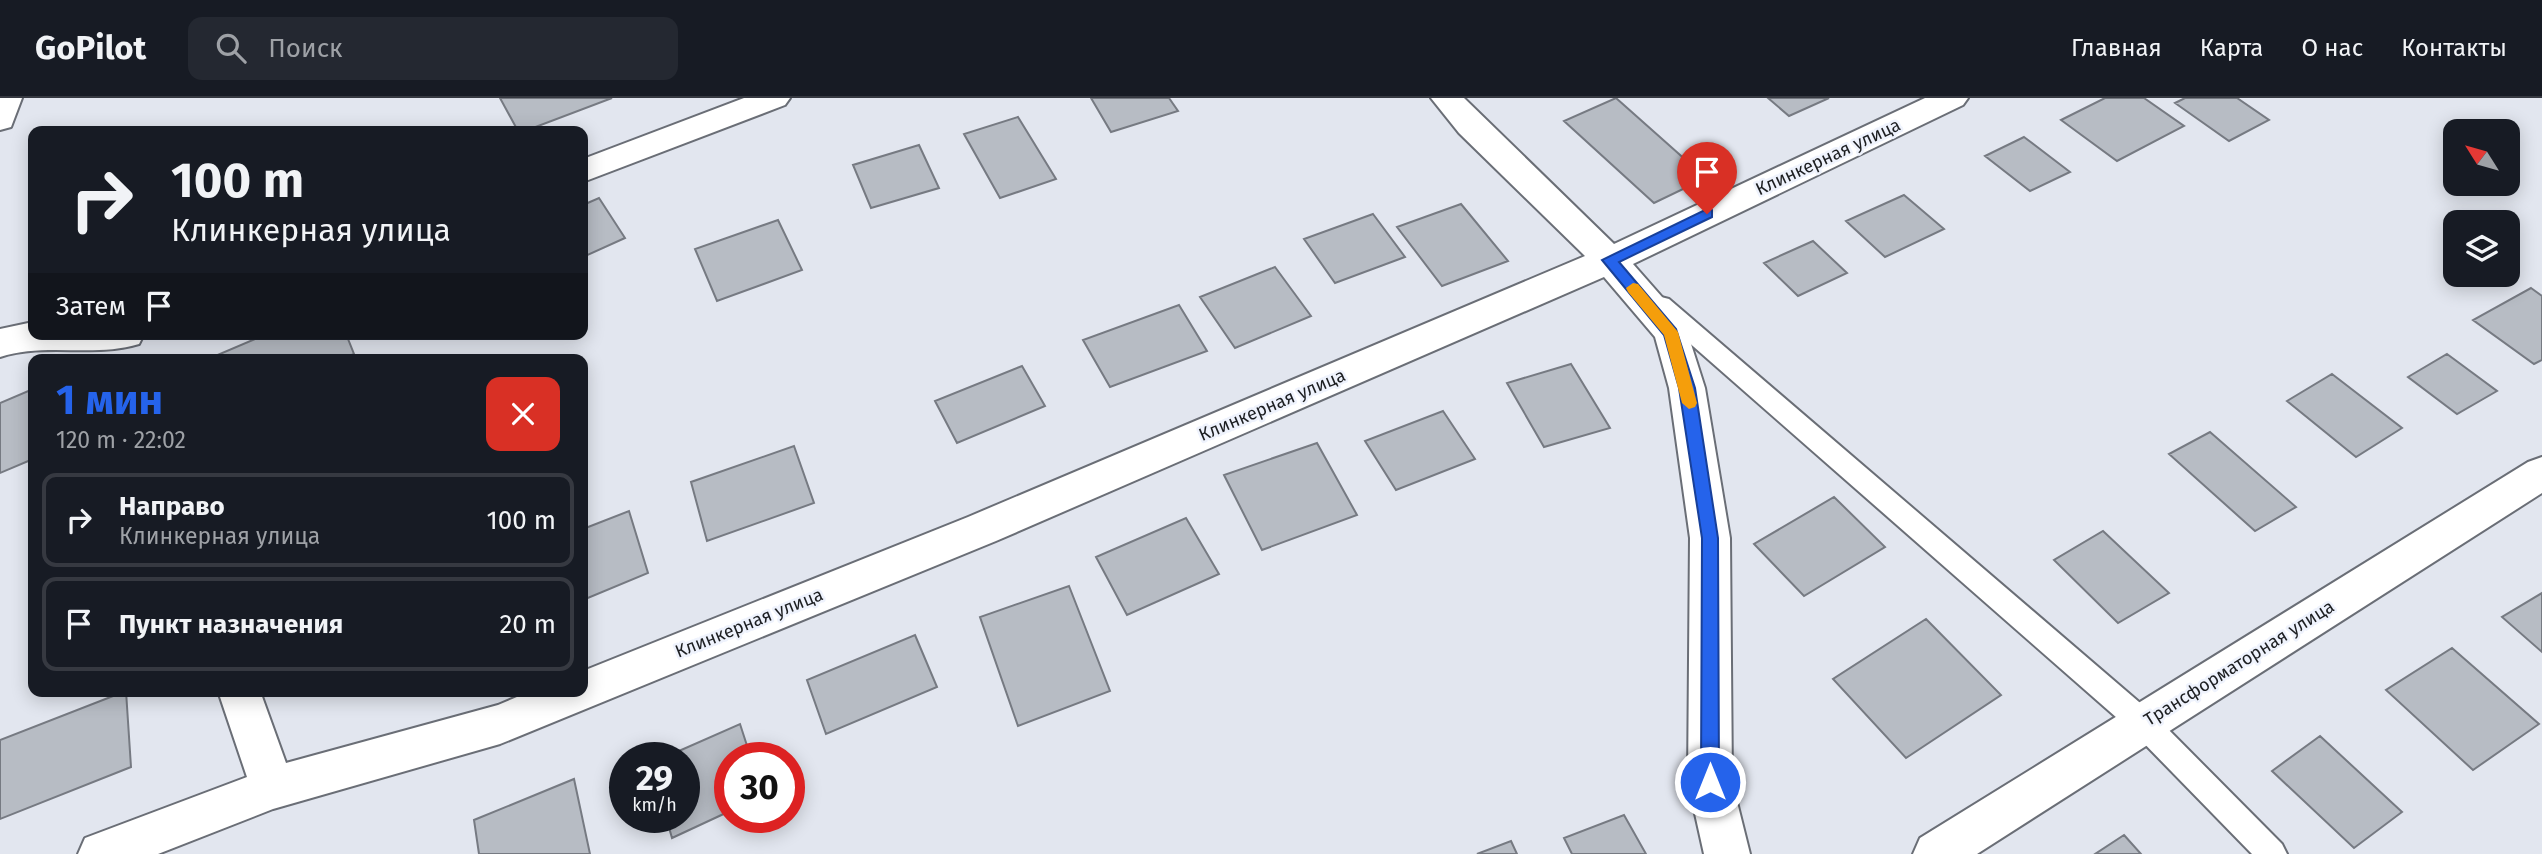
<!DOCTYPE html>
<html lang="ru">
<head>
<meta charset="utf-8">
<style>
	:root { --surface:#171b24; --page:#242831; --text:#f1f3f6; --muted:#9ea1a6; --line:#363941; --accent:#2563eb }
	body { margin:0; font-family:"Fira Sans",sans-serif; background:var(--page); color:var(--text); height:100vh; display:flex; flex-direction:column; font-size:26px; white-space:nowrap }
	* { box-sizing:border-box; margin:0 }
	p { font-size:23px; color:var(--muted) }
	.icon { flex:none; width:38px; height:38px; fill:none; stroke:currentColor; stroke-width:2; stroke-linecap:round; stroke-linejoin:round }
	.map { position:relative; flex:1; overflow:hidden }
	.panel { position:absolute; left:28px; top:256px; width:560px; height:343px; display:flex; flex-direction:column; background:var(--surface); border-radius:14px; box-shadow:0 4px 18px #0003 }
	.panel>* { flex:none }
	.banner { position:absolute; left:28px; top:28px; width:560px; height:214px; border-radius:14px; box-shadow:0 4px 18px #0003; background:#171b24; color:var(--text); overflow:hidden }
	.needle { width:46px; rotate:307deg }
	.controls { position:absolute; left:2443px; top:21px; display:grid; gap:14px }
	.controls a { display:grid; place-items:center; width:77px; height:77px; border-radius:14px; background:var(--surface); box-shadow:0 4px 18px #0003; font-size:35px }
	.speed { position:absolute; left:609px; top:644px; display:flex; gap:14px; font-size:35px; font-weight:700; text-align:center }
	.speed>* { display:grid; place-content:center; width:91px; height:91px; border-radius:50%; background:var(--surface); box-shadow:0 4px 18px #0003; line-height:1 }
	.speed small { font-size:18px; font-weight:400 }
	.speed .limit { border:10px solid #d22; background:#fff; color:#111 }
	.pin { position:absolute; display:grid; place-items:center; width:60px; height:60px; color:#fff; margin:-72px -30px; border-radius:50% 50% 50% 0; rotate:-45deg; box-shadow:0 0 7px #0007 }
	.pin .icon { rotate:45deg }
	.me { position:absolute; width:77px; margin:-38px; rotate:0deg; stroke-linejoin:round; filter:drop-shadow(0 0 5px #0008) }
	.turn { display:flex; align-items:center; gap:24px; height:147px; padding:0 28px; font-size:32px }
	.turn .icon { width:91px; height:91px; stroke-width:2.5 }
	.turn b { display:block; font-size:49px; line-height:60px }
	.then { display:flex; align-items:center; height:66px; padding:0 28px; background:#0003; gap:14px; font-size:26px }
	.round { display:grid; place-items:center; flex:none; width:74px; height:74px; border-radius:14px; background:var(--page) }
	.head { display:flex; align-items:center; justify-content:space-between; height:119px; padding:0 28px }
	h1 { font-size:42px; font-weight:700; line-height:52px; color:var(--accent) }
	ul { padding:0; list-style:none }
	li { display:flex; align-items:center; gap:21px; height:94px; margin:0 14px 10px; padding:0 14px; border:4px solid var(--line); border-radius:14px }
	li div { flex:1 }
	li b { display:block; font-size:26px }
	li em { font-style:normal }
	header { display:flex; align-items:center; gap:42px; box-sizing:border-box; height:98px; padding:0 35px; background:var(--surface); border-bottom:2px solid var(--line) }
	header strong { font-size:33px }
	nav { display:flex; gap:38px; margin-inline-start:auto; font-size:24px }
	.search { width:490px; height:63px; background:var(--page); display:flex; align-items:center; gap:18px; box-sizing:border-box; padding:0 24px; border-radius:14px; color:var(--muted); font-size:26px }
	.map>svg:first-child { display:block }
</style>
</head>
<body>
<header>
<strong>GoPilot</strong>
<div class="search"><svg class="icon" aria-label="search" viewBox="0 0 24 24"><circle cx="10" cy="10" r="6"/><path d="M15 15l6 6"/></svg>Поиск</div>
<nav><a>Главная</a><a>Карта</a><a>О нас</a><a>Контакты</a></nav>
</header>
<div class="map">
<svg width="2542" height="756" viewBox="0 0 2542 756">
	<rect width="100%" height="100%" fill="#e2e6ef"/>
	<path fill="#b7bcc4" stroke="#767a82" stroke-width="2" d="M500,0H612L525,33H518Z
		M1091,0H1169L1178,13L1111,34Z
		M1616,0L1706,80L1654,105L1564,23Z
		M1768,0H1829L1789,18Z
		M2105,0H2144L2184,28L2117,63L2061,22Z
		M2185,0H2237L2269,22L2229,43L2175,5Z
		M1018,19L1056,81L1000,100L964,36Z
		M2024,39L2070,74L2030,93L1985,58Z
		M919,47L939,90L871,110L853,67Z
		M1904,97L1944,131L1885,159L1846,123Z
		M599,100L625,140L583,159V107Z
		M1461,106L1508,163L1442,188L1397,129Z
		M1373,116L1405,159L1335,185L1304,141Z
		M778,122L802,172L717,203L695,151Z
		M1813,143L1847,175L1798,198L1764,165Z
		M1275,169L1311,218L1235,250L1200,199Z
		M2531,190L2542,198V262L2534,266L2473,222Z
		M1179,207L1207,253L1110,289L1083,242Z
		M267,236H346L354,256L342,261H216L215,258Z
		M2447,256L2497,293L2457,316L2408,279Z
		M1571,266L1610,330L1544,349L1507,285Z
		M1022,268L1045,308L957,345L935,303Z
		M2332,276L2402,330L2356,359L2287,303Z
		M33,291V361L0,375V305Z
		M1443,313L1475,361L1396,392L1365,343Z
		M2210,334L2296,409L2255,433L2169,356Z
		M1317,345L1357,417L1262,452L1224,377Z
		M794,348L814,405L707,443L691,384Z
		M1834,399L1885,449L1804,498L1754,446Z
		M629,413L648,475L583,502V431Z
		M1186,420L1219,476L1127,517L1096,459Z
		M2103,433L2169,495L2118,525L2054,462Z
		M1069,488L1110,593L1018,628L980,519Z
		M2542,495V554L2502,519Z
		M1926,521L2001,597L1906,660L1833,581Z
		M915,537L937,589L826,636L807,582Z
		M2452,550L2539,626L2473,672L2386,592Z
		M126,593L131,669L0,721V642Z
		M740,626L751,660H730V713L672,740L666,719H684V660H663Z
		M2320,638L2402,714L2354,750L2272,673Z
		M574,681L590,756H479L474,722Z
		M1624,717L1646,756H1572L1564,740Z
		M2124,737L2141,756H2095Z
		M1511,743L1517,756H1477Z"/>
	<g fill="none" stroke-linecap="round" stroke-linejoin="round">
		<defs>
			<path id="service" d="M1661,199L1669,201L2153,616L2282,746L2287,756H2252L2133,634L1653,213L1650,207L1653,201Z"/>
			<path id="minor" d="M0,0H22L11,29L0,32Z
				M744,0H790L785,7L583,84V61Z
				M1431,0H1464L1614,146L1925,0H1968L1963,7L1633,166L1684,224L1705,290L1730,440L1732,684L1750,756H1704L1688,684L1690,440L1669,290L1655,239L1604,179L996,443L500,646L273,711L158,756H78L85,740L247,679L218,593H260L286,665L498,607L531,593H583V573L968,419L1585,158L1459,35Z
				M33,224V236H144L139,246C93,260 46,244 0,259V231Z
				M2542,359V395L1977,756H1913L1920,740L2528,364Z"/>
		</defs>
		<use href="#service" stroke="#6a6e76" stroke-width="4"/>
		<use href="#minor" stroke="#6a6e76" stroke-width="4"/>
		<use href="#service" fill="#fff" fill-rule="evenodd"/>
		<use href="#minor" fill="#fff" fill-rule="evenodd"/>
	</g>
	<path fill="#2563eb" stroke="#184099" stroke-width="2" d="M1707,111L1712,112V119L1619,164L1676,231L1695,290L1718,440L1719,684L1716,690L1710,693L1703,690L1701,684L1702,440L1679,290L1664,237L1602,162Z"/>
	<path fill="#f59e0b" d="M1633,185L1638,186L1678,234L1697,305L1695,309L1689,311L1682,305L1664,237L1628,194L1626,190Z"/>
	<g text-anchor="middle" stroke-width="5" stroke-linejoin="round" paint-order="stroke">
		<g font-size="18" fill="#1c1e21" stroke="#eff3fd">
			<text transform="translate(1828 59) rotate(-25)" y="6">Клинкерная улица</text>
			<text transform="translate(1272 307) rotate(-23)" y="6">Клинкерная улица</text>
			<text transform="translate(749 525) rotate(-22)" y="6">Клинкерная улица</text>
			<text transform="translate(2239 565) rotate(-32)" y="6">Трансформаторная улица</text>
		</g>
	</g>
</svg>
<div class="controls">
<a><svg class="needle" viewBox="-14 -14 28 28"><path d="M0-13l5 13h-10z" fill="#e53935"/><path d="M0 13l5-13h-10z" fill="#9ea1a6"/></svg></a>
<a><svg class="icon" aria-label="layers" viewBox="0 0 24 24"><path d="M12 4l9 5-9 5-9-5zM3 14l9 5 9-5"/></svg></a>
</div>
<div class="speed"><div>29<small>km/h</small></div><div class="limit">30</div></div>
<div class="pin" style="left:1707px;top:116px;background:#d93025"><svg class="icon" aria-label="arrive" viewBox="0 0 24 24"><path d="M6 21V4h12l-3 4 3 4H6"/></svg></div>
<svg class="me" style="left:1710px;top:684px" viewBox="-20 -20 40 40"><circle r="17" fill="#2563eb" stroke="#fff" stroke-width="3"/><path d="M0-11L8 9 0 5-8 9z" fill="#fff"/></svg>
<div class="banner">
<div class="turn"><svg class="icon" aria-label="right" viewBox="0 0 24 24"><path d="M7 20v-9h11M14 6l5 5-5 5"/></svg><div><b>100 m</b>Клинкерная улица</div></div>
<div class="then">Затем<svg class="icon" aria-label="arrive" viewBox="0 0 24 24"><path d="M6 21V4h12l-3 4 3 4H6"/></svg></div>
</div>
<section class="panel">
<div class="head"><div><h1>1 мин</h1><p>120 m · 22:02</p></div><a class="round" style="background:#d93025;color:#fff"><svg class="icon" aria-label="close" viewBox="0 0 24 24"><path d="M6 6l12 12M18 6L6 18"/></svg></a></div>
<ul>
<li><svg class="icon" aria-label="right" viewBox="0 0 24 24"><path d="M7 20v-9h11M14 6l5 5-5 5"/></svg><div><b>Направо</b><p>Клинкерная улица</p></div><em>100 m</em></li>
<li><svg class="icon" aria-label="arrive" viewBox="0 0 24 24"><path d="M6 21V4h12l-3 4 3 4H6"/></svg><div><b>Пункт назначения</b></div><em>20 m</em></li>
</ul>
</section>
</div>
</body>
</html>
